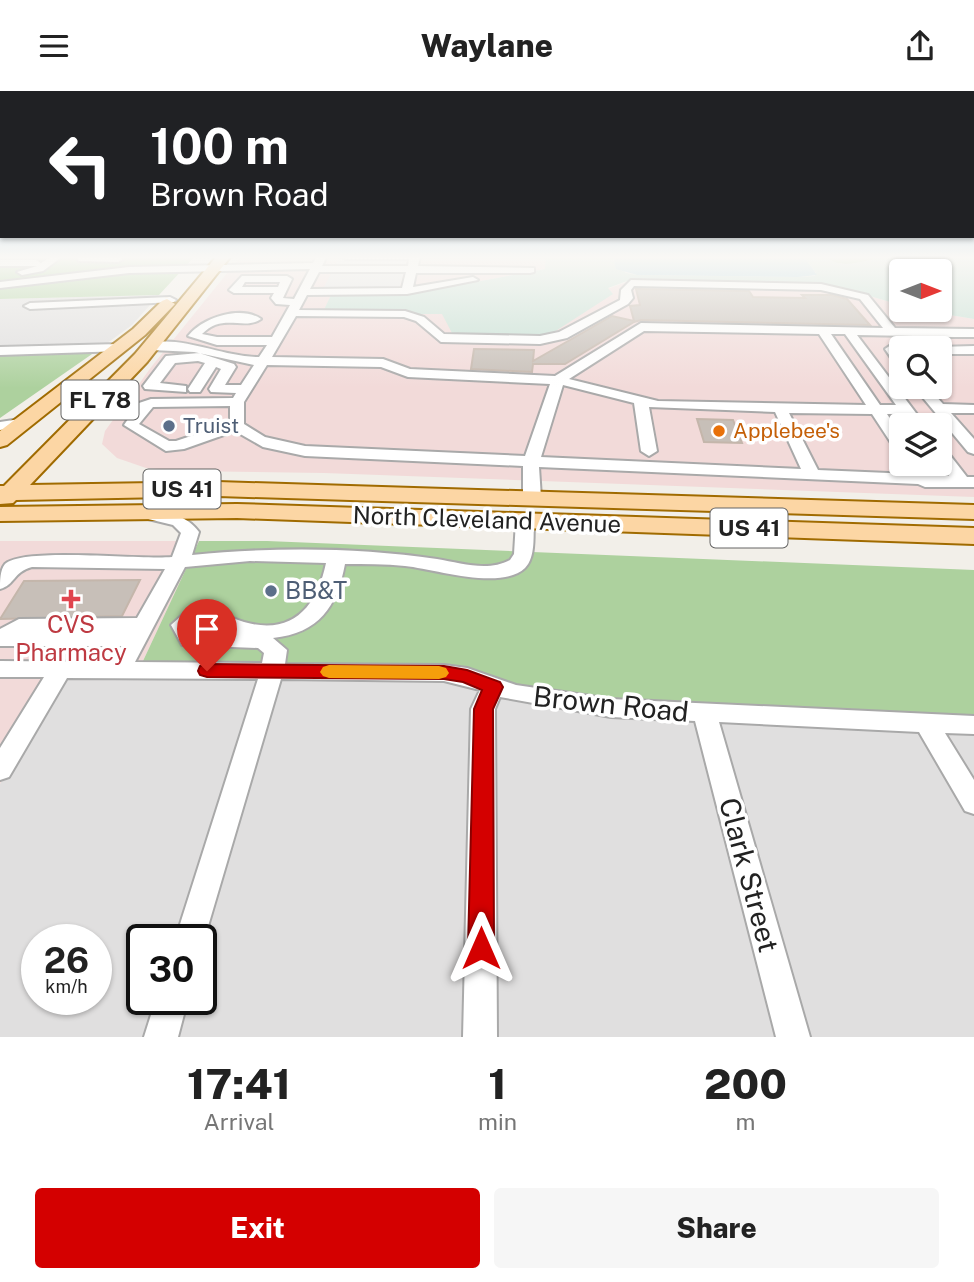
<!DOCTYPE html>
<html lang="en">
<head>
<meta charset="utf-8">
<style>
	:root { --surface:#fff; --page:#f6f6f6; --text:#222; --muted:#767676; --accent:#d40000 }
	body { margin:0; font-family:"Public Sans",sans-serif; background:var(--page); color:var(--text); height:100vh; display:flex; flex-direction:column; font-size:26px; white-space:nowrap }
	* { box-sizing:border-box; margin:0 }
	p { font-size:23px; color:var(--muted) }
	.icon { flex:none; width:38px; height:38px; fill:none; stroke:currentColor; stroke-width:2; stroke-linecap:round; stroke-linejoin:round }
	.map { position:relative; height:946px; overflow:hidden }
	.details { display:flex; flex-direction:column; background:var(--surface); flex:1 }
	.details>* { flex:none }
	.hud { position:absolute; left:0px; top:0px; width:975px; height:147px; box-shadow:0 2px 5px #0004; background:#202124; color:#fff; overflow:hidden }
	.needle { width:46px; rotate:90deg }
	.buttons { position:absolute; left:889px; top:168px; display:grid; gap:14px }
	.buttons a { display:grid; place-items:center; width:63px; height:63px; border-radius:7px; background:var(--surface); box-shadow:0 2px 5px #0004; font-size:35px }
	.speed { position:absolute; left:21px; top:833px; display:flex; gap:14px; font-size:35px; font-weight:700; text-align:center }
	.speed>* { display:grid; place-content:center; width:91px; height:91px; border-radius:50%; background:var(--surface); box-shadow:0 2px 5px #0004; line-height:1 }
	.speed small { font-size:18px; font-weight:400 }
	.speed .limit { border:4px solid #111; border-radius:10px; background:#fff; color:#111 }
	.pin { position:absolute; display:grid; place-items:center; width:60px; height:60px; color:#fff; margin:-72px -30px; border-radius:50% 50% 50% 0; rotate:-45deg; box-shadow:0 0 7px #0007 }
	.pin .icon { rotate:45deg }
	.me { position:absolute; width:77px; margin:-38px; rotate:0deg; stroke-linejoin:round; filter:drop-shadow(0 0 5px #0008) }
	.turn { display:flex; align-items:center; gap:24px; height:147px; padding:0 35px; font-size:32px }
	.turn .icon { width:91px; height:91px; stroke-width:2.5 }
	.turn b { display:block; font-size:49px; line-height:60px }
	.eta { display:flex; justify-content:space-evenly; align-items:center; height:119px; text-align:center }
	.eta b { font-size:42px; font-weight:800; line-height:49px }
	.cta { display:flex; gap:14px; margin-top:auto; padding:14px 35px }
	.cta a { flex:1; height:80px; border-radius:7px; background:var(--accent); color:#fff; font-size:28px; font-weight:800; line-height:80px; text-align:center }
	.cta a+a { background:var(--page); color:var(--text) }
	header { display:flex; justify-content:space-between; align-items:center; height:91px; padding:0 35px; background:var(--surface); font-size:32px; font-weight:800 }
	.map>svg:first-child { display:block }
</style>
</head>
<body>
<header><svg class="icon" aria-label="menu" viewBox="0 0 24 24"><path d="M4 6h16M4 12h16M4 18h16"/></svg>Waylane<svg class="icon" aria-label="share" viewBox="0 0 24 24"><path d="M12 15V3M7 8l5-5 5 5M5 13v7h14v-7"/></svg></header>
<div class="map">
<svg width="974" height="946" viewBox="0 0 974 946">
	<rect width="100%" height="100%" fill="#f2efe9"/>
	<path fill="#e0dfdf" fill-rule="evenodd" d="M159,204L132,234L95,261L0,264V208Z
		M414,584L974,638V946H0V693L63,586ZM37,849H96V908H37ZM142,849H201V908H142Z"/>
	<path fill="#f2dad9" fill-rule="evenodd" d="M241,165H546L545,178L423,201L331,204L323,223H442L607,198L632,189L831,194L901,214V219H920L974,228V406L324,382L182,380L146,377L117,367L102,353L105,340L152,275ZM901,257H940V296H901ZM901,334H940V373H901Z
		M0,450H199L136,585L63,586L0,693Z"/>
	<path fill="#add19e" d="M0,165H195L159,204L0,208Z
		M825,165H974V167L906,171C881,157 845,186 825,165Z
		M95,261L0,327V264Z
		M199,450H267L974,479V638L624,622L443,588L136,585Z"/>
	<path fill="#c6e0d4" d="M546,165H613V169L626,182L637,184L798,186L815,185L816,182L804,165H825C845,186 881,157 906,171L974,167V228L920,219H940V180H901V214L831,194L627,190L608,197L613,203L551,243L544,245L453,244L442,223H322L331,204L423,201L545,178Z"/>
	<path fill="#e2e2e2" d="M340,165H408L399,198H323Z"/>
	<path fill="#aad3df" d="M613,165H804L817,184L798,186L637,184L616,178Z"/>
	<path fill="#c7bfb8" stroke="#c4b6ab" stroke-width="2" d="M636,198L749,200L753,206L805,207L802,204H832L847,208L870,234L641,229L634,231L565,273H533L532,281L471,278L474,258L534,259L533,270L612,225L634,230L630,215L640,214Z
		M697,328L733,329L742,352L704,351Z
		M140,489L122,525L0,528L24,490Z"/>
	<g fill="none" stroke-linecap="round" stroke-linejoin="round">
		<defs>
			<path id="minor" d="M52,165H63L43,180L22,184L17,181L37,175H0V169H36L41,172Z
				M82,165H118L123,168L118,171L79,170L77,168Z
				M317,165H327L322,175H408L409,168H346L341,165H420L418,175L534,177V181L530,182H416L413,196L473,186L478,189L407,203L307,204L299,219L405,220L424,226L444,243L540,245L559,241L620,209L621,199L631,189L821,193L868,204L895,237L974,238V246H928L937,256L974,255V263H940V257H925L914,245L857,244L925,334H911L903,323H887L901,344V360L895,358L872,323L789,322L818,379L912,383L906,373H922L929,384L949,385L940,372V357L946,359L967,386H974V396H925L918,393L539,376L541,407L532,412L523,407V375L305,365L263,356L235,340L184,358L166,360L124,334L139,312L151,308L233,307L236,302L211,301L209,298L221,278L216,276L200,301H190L188,298L205,272L198,270L175,272L160,292L186,295V301L145,298L143,295L166,265L199,262L234,273L236,276L225,294H241L254,274L194,261L152,259L146,255L148,252C186,245 222,266 259,266L267,254H217L188,245C203,226 241,214 261,228C244,240 223,221 202,243L217,246H272L290,214L276,213L271,207L274,202H234L229,199L242,185H287L292,188L283,207L294,208L310,178L129,182L0,197V191L129,176L313,172ZM319,181H406L402,197L310,198ZM245,191H280L278,196H242ZM634,195L821,199L860,208L883,237L641,232L555,285L410,278L383,268L272,266L296,225L404,226L416,230L441,251L540,253L567,247L628,213L633,207L631,199ZM644,240L819,243L866,314L658,310L569,288ZM831,243H845L896,314H880ZM267,274L381,276L408,286L550,293L525,365L305,355L265,346L244,333V311ZM563,294L634,312L641,360L649,365L657,360L649,316L775,321L801,378L541,366ZM230,315V332L176,350H169L139,333L153,316Z
				M170,206L176,209L174,211L30,218L24,215L30,212Z
				M119,253L125,257L123,260L0,264V256Z
				M891,254L907,257H901V275L896,274L885,258Z
				M914,296H928L943,313L974,314V322H951L974,348V363L968,361Z
				M20,328L25,329L27,332L25,335L0,339V331Z
				M146,417C167,422 186,423 199,441L192,464C272,456 357,456 437,468C461,472 488,481 510,469L514,463L516,430L519,426H531L534,430C533,444 536,466 525,477C501,500 435,478 405,475C385,473 365,473 345,473C337,516 319,542 273,547L287,559L285,573L444,574L467,577L516,594L611,608L974,625V643L945,642L974,689V723L965,720L919,641L719,631L810,946H776L695,630L611,626L500,606L495,618L497,946H463L471,618L480,599L444,590L281,588L201,859V849H175L258,588L67,587L9,686L0,689V657L44,586H0V570L113,571L122,555H0V538L19,528L137,527L165,478L32,476C13,481 15,494 0,498C0,490 0,479 5,473C24,456 139,469 172,466L181,442L173,434L140,426L137,422L140,418ZM250,470L326,472C317,515 293,545 244,531C228,526 214,518 197,515L190,517L171,534L182,554L258,557L264,562L262,572L135,571L185,476ZM201,529L233,542H197L193,536Z
				M156,908H188L178,946H144Z"/>
			<path id="major" d="M217,165H231L147,271L30,394L218,391L974,414V428L218,405L16,409L13,412L0,413V395H4L135,263Z
				M167,208L175,213L145,244L7,354L0,356V340L133,238L162,210Z
				M237,413L974,437V453L237,427L0,430V416Z"/>
		</defs>
		<use href="#minor" stroke="#a9a9a9" stroke-width="4"/>
		<use href="#major" stroke="#a06b00" stroke-width="4"/>
		<use href="#minor" fill="#fff" fill-rule="evenodd"/>
		<use href="#major" fill="#fcd6a4" fill-rule="evenodd"/>
	</g>
	<linearGradient id="sky" x2="0" y2="1"><stop stop-color="#8fc0e4"/><stop offset="0.56" stop-color="#f9f8f5"/><stop offset="1" stop-color="#f9f8f5" stop-opacity="0"/></linearGradient>
	<rect width="974" height="297" fill="url(#sky)"/>
	<path fill="#d40000" stroke="#8a0000" stroke-width="2" d="M207,573L444,575L467,579L500,591L503,596L493,618L494,857L490,866L481,869L472,866L468,857L474,618L482,599L463,591L444,588L207,586L200,584L198,580L200,575Z"/>
	<path fill="#f59e0b" d="M329,574L439,575L446,577L449,582L446,586L439,588L329,587L323,585L320,581L323,576Z"/>
	<g fill="#5c6f8a" stroke="#fff" stroke-width="2.5">
		<circle cx="169" cy="335" r="7"/>
		<circle cx="271" cy="500" r="7"/>
	</g>
	<circle fill="#e8710a" stroke="#fff" stroke-width="2.5" cx="719" cy="340" r="7"/>
	<path fill="#e0444e" stroke="#fff" stroke-width="2.5" d="M67.5 497.5h7v7h7v7h-7v7h-7v-7h-7v-7h7z"/>
	<g text-anchor="middle" stroke-width="7" stroke-linejoin="round" paint-order="stroke">
		<g font-size="21" fill="#4e5e75" stroke="#fff" text-anchor="start">
			<text x="183" y="342">Truist</text>
		</g>
		<g font-size="21" fill="#c56008" stroke="#fff" text-anchor="start">
			<text x="733" y="347">Applebee's</text>
		</g>
		<g fill="#fff" stroke="#646464" stroke-width="2">
			<rect x="61.5" y="289.5" width="77" height="39" rx="5"/>
			<rect x="143.5" y="378.5" width="77" height="39" rx="5"/>
			<rect x="710.5" y="417.5" width="77" height="39" rx="5"/>
		</g>
		<g font-size="23" font-weight="bold" fill="#222">
			<text x="100" y="317">FL 78</text>
			<text x="182" y="406">US 41</text>
			<text x="749" y="445">US 41</text>
		</g>
		<g font-size="24" fill="#222" stroke="#fff">
			<text transform="translate(487 429) rotate(2)" y="8">North Cleveland Avenue</text>
		</g>
		<g font-size="24" fill="#4e5e75" stroke="#fff" text-anchor="start">
			<text x="285" y="508">BB&amp;T</text>
		</g>
		<g font-size="24" fill="#be3a42" stroke="#fff">
			<text x="71" y="542">CVS<tspan x="71" dy="28">Pharmacy</tspan></text>
		</g>
		<g font-size="28" fill="#222" stroke="#fff">
			<text transform="translate(611 613) rotate(6)" y="10">Brown Road</text>
			<text transform="translate(749 784) rotate(75)" y="10">Clark Street</text>
		</g>
	</g>
</svg>
<div class="buttons">
<a><svg class="needle" viewBox="-14 -14 28 28"><path d="M0-13l5 13h-10z" fill="#e53935"/><path d="M0 13l5-13h-10z" fill="#767676"/></svg></a>
<a><svg class="icon" aria-label="search" viewBox="0 0 24 24"><circle cx="10" cy="10" r="6"/><path d="M15 15l6 6"/></svg></a>
<a><svg class="icon" aria-label="layers" viewBox="0 0 24 24"><path d="M12 4l9 5-9 5-9-5zM3 14l9 5 9-5"/></svg></a>
</div>
<div class="speed"><div>26<small>km/h</small></div><div class="limit">30</div></div>
<div class="pin" style="left:207px;top:580px;background:#d93025"><svg class="icon" aria-label="arrive" viewBox="0 0 24 24"><path d="M6 21V4h12l-3 4 3 4H6"/></svg></div>
<svg class="me" style="left:481px;top:857px" viewBox="-20 -20 40 40"><path d="M0-17L14 15 0 8-14 15z" fill="#d40000" stroke="#fff" stroke-width="4"/></svg>
<div class="hud">
<div class="turn"><svg class="icon" aria-label="left" viewBox="0 0 24 24"><path d="M17 20v-9H6M10 6l-5 5 5 5"/></svg><div><b>100 m</b>Brown Road</div></div>
</div>
</div>
<section class="details">
<div class="eta">
<div><b>17:41</b><p>Arrival</p></div>
<div><b>1</b><p>min</p></div>
<div><b>200</b><p>m</p></div>
</div>
<div class="cta"><a>Exit</a><a>Share</a></div>
</section>
</body>
</html>
